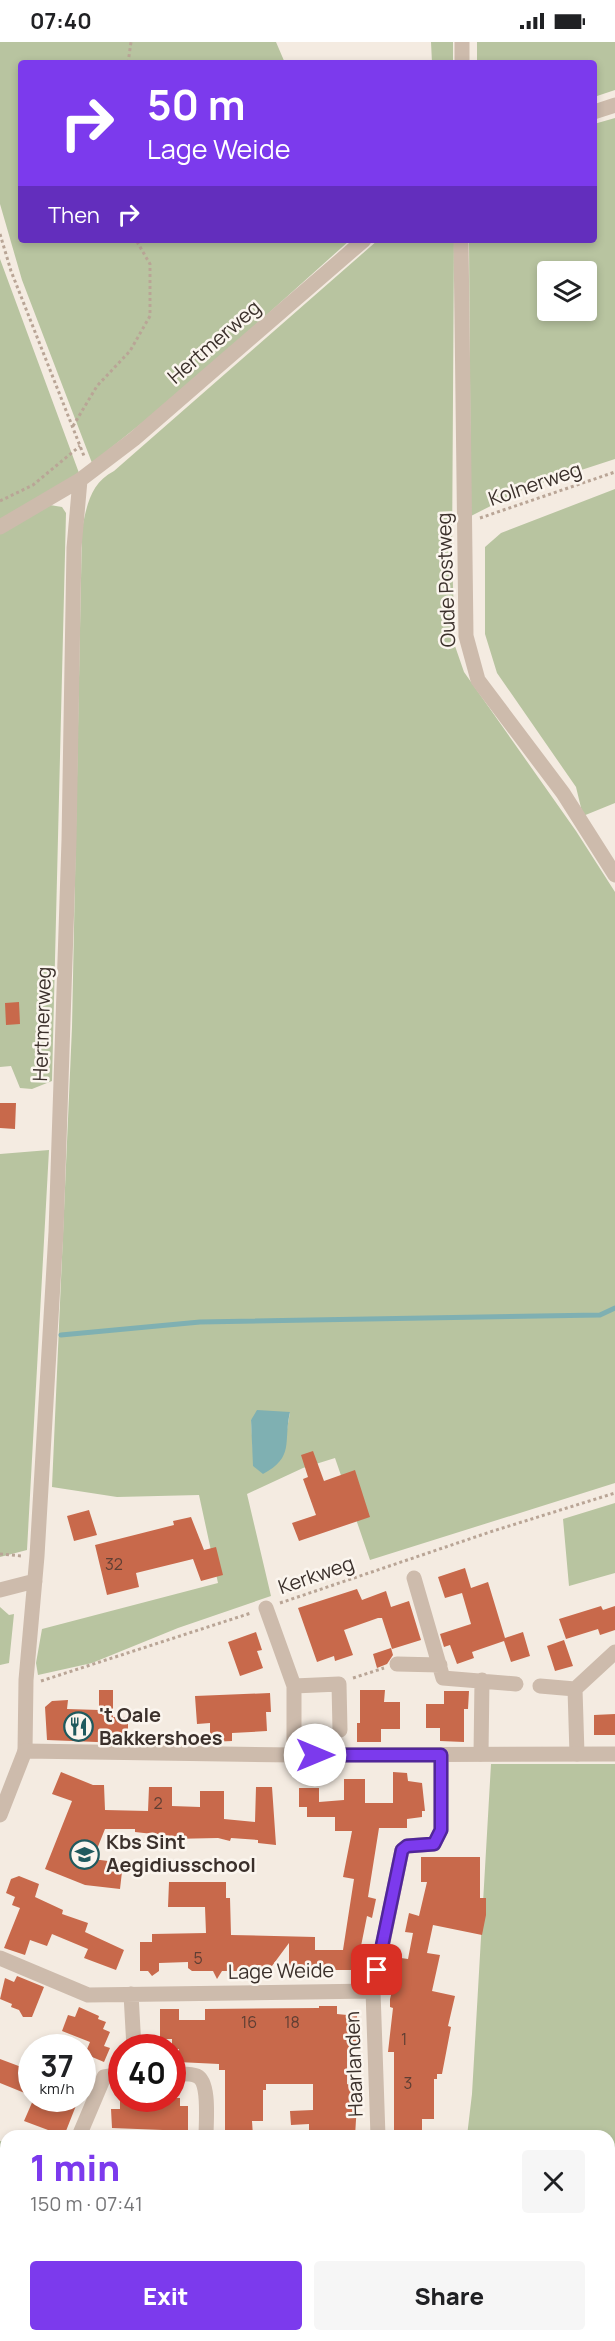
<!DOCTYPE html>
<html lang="en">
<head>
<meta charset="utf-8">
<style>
	:root { --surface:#fff; --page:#f6f6f6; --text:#202124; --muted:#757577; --accent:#7c3aed }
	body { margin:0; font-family:Manrope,sans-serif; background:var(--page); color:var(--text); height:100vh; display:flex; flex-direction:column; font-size:22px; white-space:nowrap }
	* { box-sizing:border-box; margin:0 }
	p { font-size:20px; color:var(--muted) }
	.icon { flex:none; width:33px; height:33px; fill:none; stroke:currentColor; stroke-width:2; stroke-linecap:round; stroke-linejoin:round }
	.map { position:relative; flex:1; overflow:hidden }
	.drawer { position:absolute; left:0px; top:2088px; width:615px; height:212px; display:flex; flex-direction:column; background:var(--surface); border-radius:18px 18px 0 0; box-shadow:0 3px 9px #0003 }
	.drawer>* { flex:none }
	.top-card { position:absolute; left:18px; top:18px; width:579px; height:183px; border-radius:6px; box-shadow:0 3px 9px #0003; background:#7c3aed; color:#fff; overflow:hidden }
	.fabs { position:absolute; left:537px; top:219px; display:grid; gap:12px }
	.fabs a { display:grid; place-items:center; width:60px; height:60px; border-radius:6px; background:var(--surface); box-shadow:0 3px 9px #0003; font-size:30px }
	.speed { position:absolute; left:18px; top:1992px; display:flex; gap:12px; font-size:30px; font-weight:700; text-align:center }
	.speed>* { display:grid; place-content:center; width:78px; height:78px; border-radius:50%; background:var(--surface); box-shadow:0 3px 9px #0003; line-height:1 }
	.speed small { font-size:15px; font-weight:400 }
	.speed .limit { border:9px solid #d22; background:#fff; color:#111 }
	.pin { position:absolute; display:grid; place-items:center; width:51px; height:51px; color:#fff; margin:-26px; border-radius:12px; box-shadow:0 3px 9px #0006 }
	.me { position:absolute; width:66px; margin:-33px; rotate:90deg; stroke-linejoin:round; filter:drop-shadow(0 0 4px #0008) }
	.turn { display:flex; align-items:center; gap:21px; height:126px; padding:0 30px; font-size:27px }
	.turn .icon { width:78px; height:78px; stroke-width:2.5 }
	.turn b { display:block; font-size:42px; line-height:51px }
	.then { display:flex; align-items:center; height:57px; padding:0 30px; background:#0003; gap:12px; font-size:22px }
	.round { display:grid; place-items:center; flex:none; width:63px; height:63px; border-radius:6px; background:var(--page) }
	.headline { display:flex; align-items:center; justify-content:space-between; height:102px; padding:0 30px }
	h1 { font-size:36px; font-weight:800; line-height:45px; color:var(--accent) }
	.cta { display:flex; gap:12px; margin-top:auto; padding:12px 30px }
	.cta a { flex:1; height:69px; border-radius:6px; background:var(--accent); color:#fff; font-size:24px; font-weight:800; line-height:69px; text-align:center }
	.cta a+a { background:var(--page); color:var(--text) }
	.status { display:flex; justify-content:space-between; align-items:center; height:42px; padding:0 30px; background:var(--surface); direction:ltr }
	.status svg { height:16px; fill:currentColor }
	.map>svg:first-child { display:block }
</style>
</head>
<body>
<div class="status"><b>07:40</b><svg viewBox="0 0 49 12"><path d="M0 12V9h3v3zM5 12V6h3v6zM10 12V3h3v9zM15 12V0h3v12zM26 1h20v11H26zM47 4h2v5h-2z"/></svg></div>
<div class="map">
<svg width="615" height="2299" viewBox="0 0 615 2299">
	<rect width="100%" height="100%" fill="#f4ebe1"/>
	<path fill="#b8c4a0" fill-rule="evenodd" d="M0,0H276L285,21H21V198H350L183,348L92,421L22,238L0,162Z
		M431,0H453V21H432Z
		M477,0H615V48L594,55V21H477Z
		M615,76V417L526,446L471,474L469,198H594V82ZM548,230H586V268H548Z
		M378,198H454L452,515L455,604L464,630L576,789L615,850V1441L370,1518L335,1416L303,1426L247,1452L271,1554L178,1586L92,1621L38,1633L36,1621L42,1587L218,1541L199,1453L117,1455L52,1445L72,985L82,487C87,462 91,441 114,429ZM269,1370H290L286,1393L254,1425L251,1378Z
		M0,217L79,431L0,479Z
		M615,447V761L583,774L576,745L497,631L485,592V505L501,491Z
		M50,463L62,465L66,471L52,1039L32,1047L20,1046L11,1024L0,1025V492Z
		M49,1108L27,1508L0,1515V1112Z
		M615,1461V1531L569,1544L563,1477Z
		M0,1565L9,1573L14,1572L9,1621L0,1623Z
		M491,1722H615V2299H593L594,2294H609V2094H467L472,2052Z
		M0,2099L6,2100V2294H503L501,2299H0Z"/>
	<path fill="#7fb0b2" d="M257,1368L290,1370C283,1400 295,1415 263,1432L253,1424L251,1378Z"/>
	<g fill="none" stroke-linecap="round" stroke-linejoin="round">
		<path stroke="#7fb0b2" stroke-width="5" d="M61,1293L200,1280L600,1273L615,1266
			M303,2294L309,2299
			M31,2299L41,2294"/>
	</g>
	<path fill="#c8694b" d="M19,960L20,982L6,983L5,961Z
		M0,1061H16L15,1087L0,1086Z
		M313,1409L324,1439L355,1428L370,1475L299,1499L292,1481L316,1473L303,1437L308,1435L301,1413Z
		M89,1468L97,1493L74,1499L67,1474Z
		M191,1475L204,1508L216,1505L223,1533L201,1539L193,1517L136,1531L139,1545L107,1553L95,1503L174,1483L173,1479Z
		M465,1526L471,1546L488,1540L505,1596L523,1590L530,1614L511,1620L504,1599L472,1610L474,1616L457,1622L450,1603L444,1605L440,1592L471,1582L462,1551L445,1556L438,1535Z
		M357,1547L362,1558L386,1549L391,1565L409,1559L421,1598L392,1607L382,1576H378L344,1588L353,1613L335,1619L334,1614L317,1620L298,1566Z
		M601,1564L603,1568L615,1564V1588L600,1593L598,1587L566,1597L559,1577Z
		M256,1590L262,1608L257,1609L263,1626L240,1634L228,1600Z
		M564,1598L573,1624L555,1629L547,1604Z
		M391,1606L393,1613L387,1622L377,1626L373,1612Z
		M99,1648H113V1675H128V1697H121V1701L47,1698L45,1665L52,1659L68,1658L67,1667L99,1668Z
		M360,1648H385L384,1660H400V1687H381V1700H357V1681H360Z
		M444,1649H469L468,1667H464V1700L440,1699V1686H426V1662H444Z
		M270,1651L271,1670H266L267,1689L232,1691V1699L210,1700V1681L197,1682L195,1654Z
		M615,1672V1693H594V1673Z
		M61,1730L93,1743H104L105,1768L148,1769L149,1745H172V1764L200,1765V1749H224V1777L255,1780L256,1745H272L276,1803L258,1801V1798L231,1796L230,1799L218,1796L171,1797V1794L135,1790V1787H105L93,1817L123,1821L120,1847L85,1843L45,1827L72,1759L52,1752Z
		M393,1730L407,1731L408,1739L422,1741L425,1769H422V1775L407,1777V1786H379L368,1855L376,1857L372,1876L367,1874L360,1909L356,1908V1928H289V1901L269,1928H255L251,1933L247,1929H222L217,1937L213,1929H192L188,1926V1920L159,1921V1929L152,1934L148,1929H140V1900H152V1892L206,1891L205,1865H168L169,1840H226V1856H230L231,1893L315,1895V1908H343L354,1837L343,1835L352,1789H335V1775H307V1765H299V1746H319V1760L344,1758V1737H365V1761H393Z
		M421,1815H480V1856H486V1873L482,1893L433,1883L427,1911L440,1913L432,1949L455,1954L448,1984L451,1985L442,2032H437V2037H434V2077H422V2088L394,2089V2010H388L393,1966L390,1965V1957L398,1926L392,1920L401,1916L408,1917L413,1891L405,1890L409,1871L419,1874L427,1840H421Z
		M19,1834L39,1842L35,1855L63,1868L62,1872L88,1881L85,1890L124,1908L116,1928L84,1916L88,1907L52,1892L47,1904L30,1898L25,1913L4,1906L20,1866L12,1863L15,1855L6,1851L11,1837Z
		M17,1934L44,1945L32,1975H23L19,1968L11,1965L12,1962L0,1957L5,1936L14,1940Z
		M319,1964H337V1972L357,1974L356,2006L347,2008V2042L358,2046L355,2094H327V2088H309V2082L291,2083L290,2069L313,2068V2042H266V2048H263V2079H252L253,2094H225V2028H219V2022L178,2020L179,2007H172V1997H160V1967H179V1978H205V1967L319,1966Z
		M79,1965L99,1974L98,1977L106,1980L103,1987L110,1990L104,2004L110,2006L104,2020L85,2012L90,2000L62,1989L68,1973L75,1975Z
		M0,2017L32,2029V2054L0,2041Z
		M34,2056H79L64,2094L24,2079Z
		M120,2056H180V2064H188V2089L112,2086L111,2067H120Z"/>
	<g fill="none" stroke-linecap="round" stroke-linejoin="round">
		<path stroke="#b9a596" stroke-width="3" stroke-dasharray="3 3" stroke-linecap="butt" d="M128,21L131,0
			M0,192L11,229L84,414
			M73,384L97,344L130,309L150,274V222L136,198
			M0,459L33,443L80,404
			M480,476L615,430
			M0,1512L22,1514
			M280,1561L493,1489L615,1451
			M353,1636L384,1626
			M41,1639L251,1571
			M381,2299V2294"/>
		<path stroke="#cdbbac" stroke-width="15" d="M594,70L615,63
			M0,485L80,438L134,397L364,198
			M414,1536L443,1636L516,1642
			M0,1548L35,1539
			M266,1566L294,1644V1713
			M397,1622L440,1623
			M294,1644L339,1642L340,1688
			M540,1644L575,1647
			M25,1709L26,1638L37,1514L56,1190L69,798L74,506L80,438
			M481,1712L482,1638
			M577,1712L575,1647L615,1610
			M0,1916L88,1953L373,1949
			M131,1952L134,2006
			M172,2032C179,2032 191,2031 197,2034C210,2040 206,2080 206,2094
			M79,2094L104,2035L122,2032
			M378,2094L373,1949L402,1808L407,1804L434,1802L441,1788V1713"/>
		<path stroke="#cdbbac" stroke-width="15" d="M462,21V0
			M461,198L466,594L478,638L563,751L615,833
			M0,1773L25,1709L294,1713L615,1712"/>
	</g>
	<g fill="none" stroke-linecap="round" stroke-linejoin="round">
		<defs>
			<path id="route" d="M315,1713H441V1788L434,1802L407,1804L402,1808L377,1928"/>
		</defs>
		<use href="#route" stroke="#51269a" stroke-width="15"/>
		<use href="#route" stroke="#7c3aed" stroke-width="10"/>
	</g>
	<defs>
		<symbol id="restaurant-ring" viewBox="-11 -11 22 22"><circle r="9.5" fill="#fbf5ee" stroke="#1f5a5e" stroke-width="1.5"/><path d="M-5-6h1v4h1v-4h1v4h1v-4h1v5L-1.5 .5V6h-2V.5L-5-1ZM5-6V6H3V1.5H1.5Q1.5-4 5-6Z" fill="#1f5a5e"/></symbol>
		<symbol id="school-ring" viewBox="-11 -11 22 22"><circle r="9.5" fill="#fbf5ee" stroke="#1f5a5e" stroke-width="1.5"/><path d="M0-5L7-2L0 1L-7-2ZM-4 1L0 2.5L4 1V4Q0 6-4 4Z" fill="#1f5a5e"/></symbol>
	</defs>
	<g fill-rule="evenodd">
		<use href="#restaurant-ring" x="62" y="1668" width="33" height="33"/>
		<use href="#school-ring" x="68" y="1796" width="33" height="33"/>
	</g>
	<g text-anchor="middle" stroke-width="5" stroke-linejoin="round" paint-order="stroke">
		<g font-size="16" fill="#5e3e33">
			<text x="114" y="1528">32</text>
			<text x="158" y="1767">2</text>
			<text x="198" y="1922">5</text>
			<text x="249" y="1986">16</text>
			<text x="292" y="1986">18</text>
			<text x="404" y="2003">1</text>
			<text x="408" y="2047">3</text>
		</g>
		<g font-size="20" fill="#3b302b" stroke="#fbf5ee">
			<text transform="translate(214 300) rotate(-41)" y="7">Hertmerweg</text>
			<text transform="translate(535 442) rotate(-19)" y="7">Kolnerweg</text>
			<text transform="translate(446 538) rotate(-92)" y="7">Oude Postweg</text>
			<text transform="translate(42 982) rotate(-88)" y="7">Hertmerweg</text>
			<text transform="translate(316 1533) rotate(-19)" y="7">Kerkweg</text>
			<text transform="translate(281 1929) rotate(-1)" y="7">Lage Weide</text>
			<text transform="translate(354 2022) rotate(-92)" y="7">Haarlanden</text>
		</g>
		<g font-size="20" font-weight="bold" fill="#3b302b" stroke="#fbf5ee" text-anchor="start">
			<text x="99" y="1680">'t Oale<tspan x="99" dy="23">Bakkershoes</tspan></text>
			<text x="106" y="1807">Kbs Sint<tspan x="106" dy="23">Aegidiusschool</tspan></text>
		</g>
	</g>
</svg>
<div class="fabs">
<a><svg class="icon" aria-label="layers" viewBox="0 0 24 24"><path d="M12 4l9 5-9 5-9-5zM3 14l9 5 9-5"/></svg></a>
</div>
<div class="speed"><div>37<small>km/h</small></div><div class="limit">40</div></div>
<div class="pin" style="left:377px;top:1928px;background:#d93025"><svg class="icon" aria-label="arrive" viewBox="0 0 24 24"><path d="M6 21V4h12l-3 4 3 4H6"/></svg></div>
<svg class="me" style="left:315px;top:1713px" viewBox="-20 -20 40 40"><circle r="19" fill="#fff"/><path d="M0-13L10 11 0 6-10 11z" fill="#7c3aed"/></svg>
<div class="top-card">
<div class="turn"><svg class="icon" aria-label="right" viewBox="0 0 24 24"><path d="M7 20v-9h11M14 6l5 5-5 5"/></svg><div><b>50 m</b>Lage Weide</div></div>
<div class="then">Then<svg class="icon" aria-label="right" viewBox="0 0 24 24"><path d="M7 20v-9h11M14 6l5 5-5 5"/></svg></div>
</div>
<section class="drawer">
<div class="headline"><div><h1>1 min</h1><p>150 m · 07:41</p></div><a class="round"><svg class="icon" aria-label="close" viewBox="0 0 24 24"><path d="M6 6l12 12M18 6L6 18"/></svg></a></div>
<div class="cta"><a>Exit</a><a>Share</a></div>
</section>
</div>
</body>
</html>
